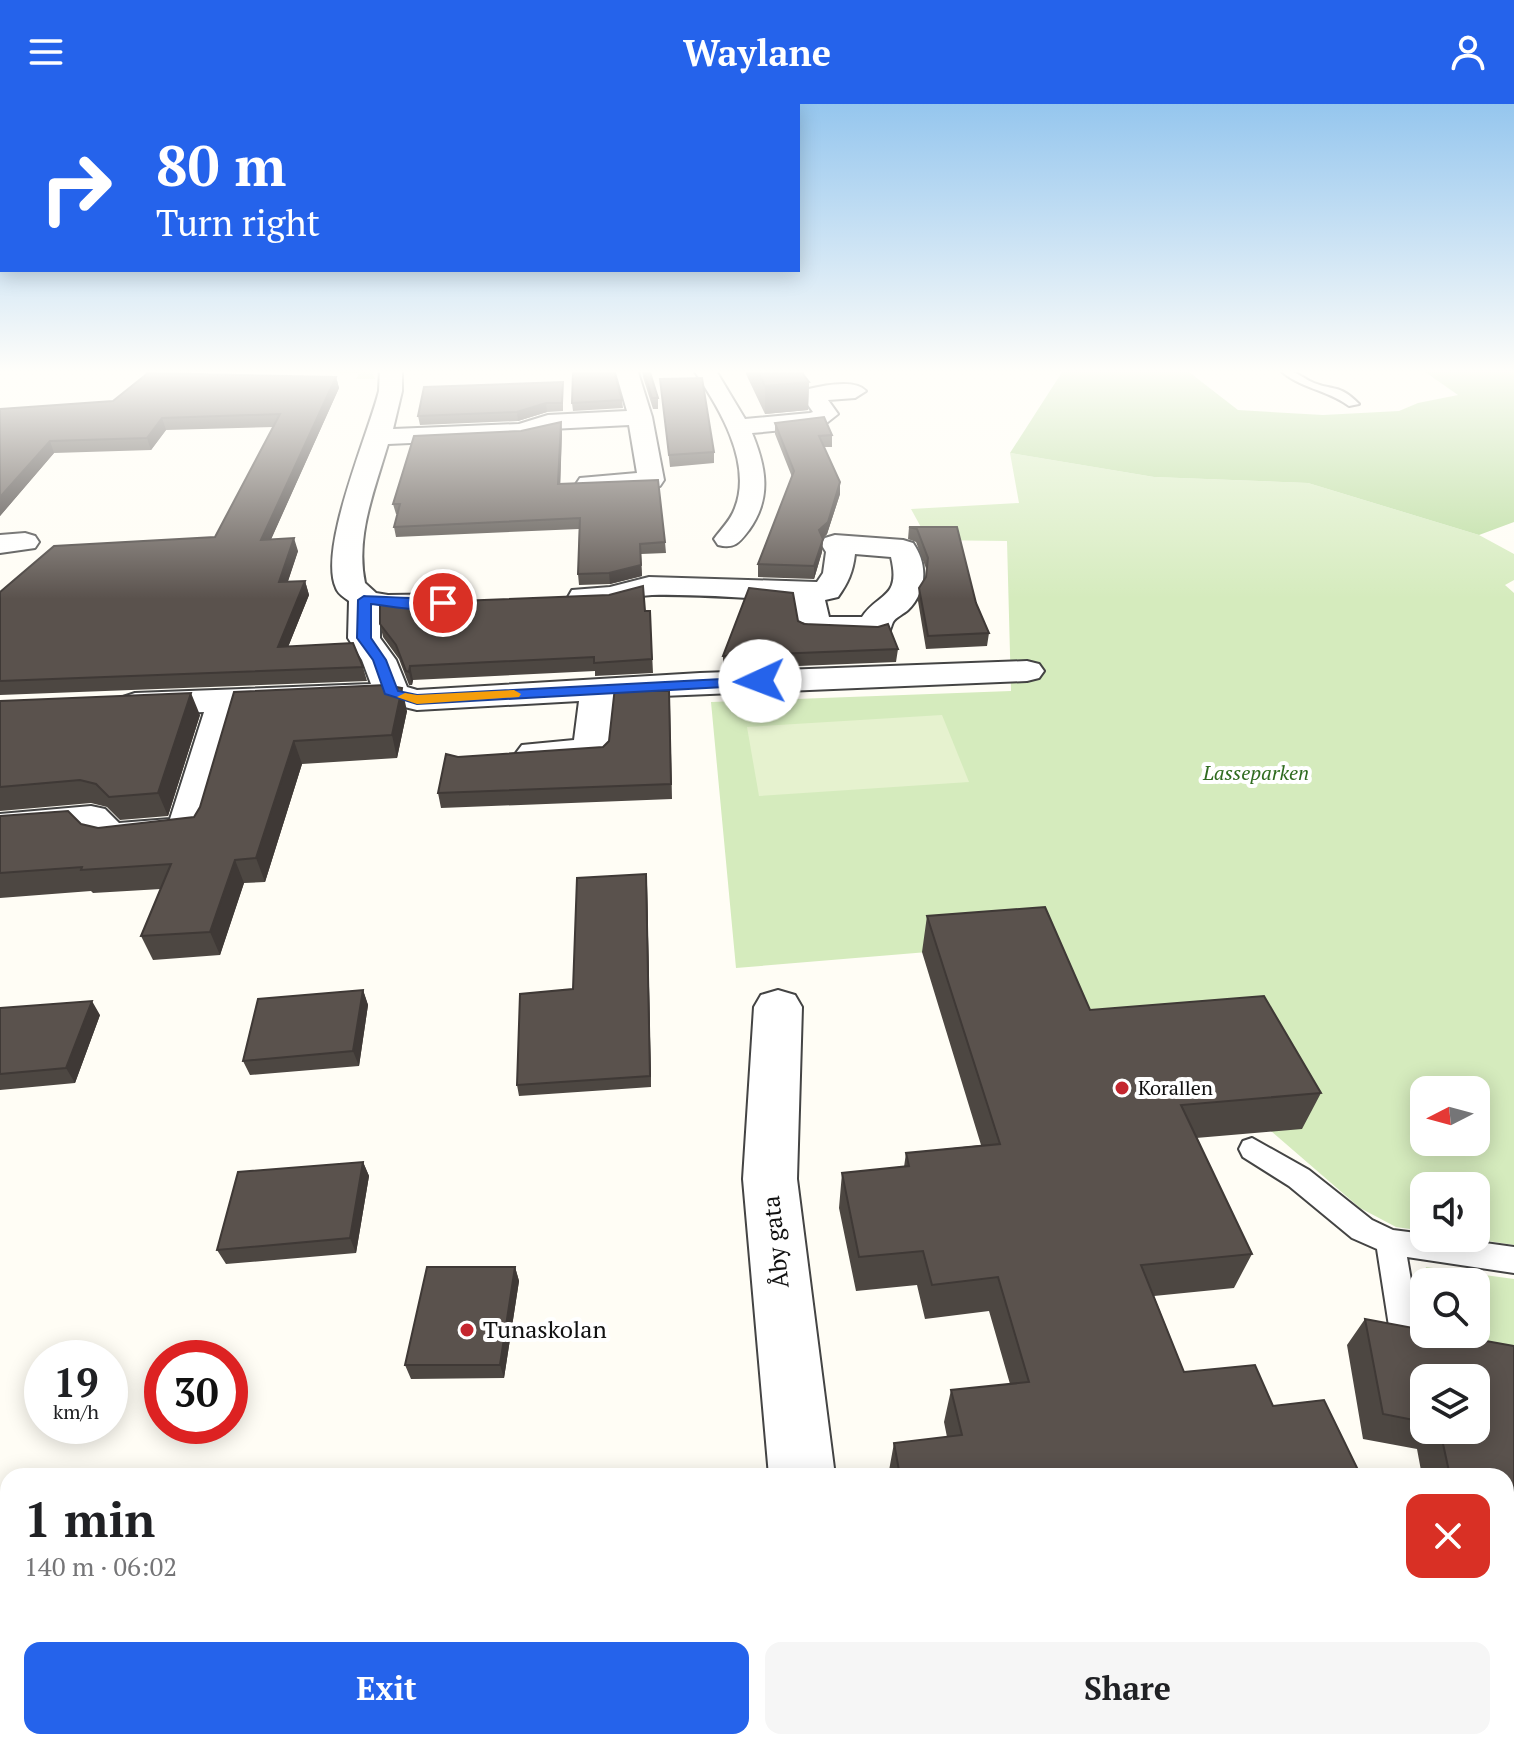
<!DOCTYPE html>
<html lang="en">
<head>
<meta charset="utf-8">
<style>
	:root { --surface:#fff; --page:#f6f6f6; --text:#202124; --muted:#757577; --accent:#2563eb }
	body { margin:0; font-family:"PT Serif",serif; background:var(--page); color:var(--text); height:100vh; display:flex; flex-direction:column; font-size:30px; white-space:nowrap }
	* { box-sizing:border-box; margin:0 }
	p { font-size:26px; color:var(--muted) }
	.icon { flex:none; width:44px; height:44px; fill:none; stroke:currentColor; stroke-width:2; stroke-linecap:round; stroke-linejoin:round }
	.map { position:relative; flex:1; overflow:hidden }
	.side { position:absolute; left:0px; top:1364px; width:1514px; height:282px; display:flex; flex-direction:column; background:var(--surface); border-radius:24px 24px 0 0; box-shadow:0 4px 20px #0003 }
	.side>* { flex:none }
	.guide { position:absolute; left:0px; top:0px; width:800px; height:168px; box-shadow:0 4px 20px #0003; background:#2563eb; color:#fff; overflow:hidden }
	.needle { width:52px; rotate:264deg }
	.controls { position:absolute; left:1410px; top:972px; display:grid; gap:16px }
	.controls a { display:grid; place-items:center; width:80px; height:80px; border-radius:16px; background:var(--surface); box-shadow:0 4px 20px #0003; font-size:40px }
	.speed { position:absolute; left:24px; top:1236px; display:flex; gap:16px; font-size:40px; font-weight:700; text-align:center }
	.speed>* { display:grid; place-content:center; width:104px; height:104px; border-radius:50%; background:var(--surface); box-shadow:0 4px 20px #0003; line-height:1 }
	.speed small { font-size:20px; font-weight:400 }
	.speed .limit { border:12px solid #d22; background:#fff; color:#111 }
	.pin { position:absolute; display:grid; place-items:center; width:68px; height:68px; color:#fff; margin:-34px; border:4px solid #fff; border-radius:50%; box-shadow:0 2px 8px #0007 }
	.me { position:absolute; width:88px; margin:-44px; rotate:268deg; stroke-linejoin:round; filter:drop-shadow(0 0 6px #0008) }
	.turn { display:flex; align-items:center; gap:28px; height:168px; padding:0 24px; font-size:36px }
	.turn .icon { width:104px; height:104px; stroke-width:2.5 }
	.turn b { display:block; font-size:56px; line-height:68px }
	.round { display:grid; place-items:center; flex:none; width:84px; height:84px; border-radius:16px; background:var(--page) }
	.head { display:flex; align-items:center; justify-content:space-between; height:136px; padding:0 24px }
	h1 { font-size:48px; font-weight:800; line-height:60px }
	.cta { display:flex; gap:16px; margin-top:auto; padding:16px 24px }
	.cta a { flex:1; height:92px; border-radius:16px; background:var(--accent); color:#fff; font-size:32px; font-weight:800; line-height:92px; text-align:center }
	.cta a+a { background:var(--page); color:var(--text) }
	header { display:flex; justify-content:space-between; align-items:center; height:104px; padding:0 24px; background:var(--accent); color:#fff; font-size:36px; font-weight:800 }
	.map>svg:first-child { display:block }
</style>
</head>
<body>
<header><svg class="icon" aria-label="menu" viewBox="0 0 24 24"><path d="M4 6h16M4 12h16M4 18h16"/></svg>Waylane<svg class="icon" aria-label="person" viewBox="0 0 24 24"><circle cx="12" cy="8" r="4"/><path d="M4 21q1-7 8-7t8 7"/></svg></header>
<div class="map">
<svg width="1514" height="1645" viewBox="0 0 1514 1645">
	<rect width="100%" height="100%" fill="#fffdf5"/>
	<path fill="#d5ebbd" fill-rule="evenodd" d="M166,265H371L375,275H356L360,269L184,265L164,278H153Z
		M1010,349L1154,373L1308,379L1479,431L1514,450V476L1505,481L1514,489V1141L1469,1134H1476V1082H1424V1127L1396,1123L1360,1104L1271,1027L1080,943L1036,839L736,864L711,598L1011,587L1007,437L928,436L911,405L1019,399ZM1424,986H1476V1038H1424Z
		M1426,1163L1514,1175V1272L1427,1230H1476V1178H1424V1220L1417,1198Z
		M1506,1462L1514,1464V1570L1506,1558Z"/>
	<path fill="#b9dc9c" d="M1064,265H1185L1238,306L1323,311L1399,307L1418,299L1458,291L1421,265H1514V418L1479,431L1308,379L1154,373L1010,349Z"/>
	<path fill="#e6f2cf" d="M942,611L969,678L759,692L747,623Z"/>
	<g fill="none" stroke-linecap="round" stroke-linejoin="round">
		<defs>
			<path id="service" d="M1279,265C1295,265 1300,273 1314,279C1335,287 1339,280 1359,300L1349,302C1326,285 1300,285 1279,265Z
				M1252,1034L1309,1066L1372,1116L1393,1126L1424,1130V1134H1449L1514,1143V1169L1407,1153L1421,1235L1417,1245L1406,1249L1395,1245L1391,1235L1377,1145L1352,1134L1289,1082L1243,1053L1239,1045L1243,1037Z
				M1150,1638H1208L1205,1645H1147Z
				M1215,1638H1257L1260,1645H1218Z"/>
			<path id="minor" d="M380,265H402V287L393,325L519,320L548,311L627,307L615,265H637L652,313L664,376L660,382L651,384L589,388L580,386L576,380L580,374L637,369L629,321L551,325L522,334L388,340C375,385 355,432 365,479L376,489L388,491L458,490L469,492L474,499L469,506L458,508H380V534L396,556L407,583L417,586L700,569L1027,557L1039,560L1044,567L1039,574L1027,577L614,594L609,646L604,654L535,660L522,657L516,649L522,641L574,636L579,597L417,606L392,600L240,606L207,726L201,735L109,745L95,741L81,727L0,734V710L91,702L105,705L119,719L170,715L204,608L135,611L123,607L117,600L123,593L135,589L371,580L362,556L348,534L349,497C344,493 338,490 336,484C318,445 368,331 379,287Z
				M693,265H715L745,315L810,309L813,308L801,291L804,286C820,282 855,274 866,287L855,294L828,296L838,310L824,321L816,323L752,329C766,363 772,394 749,426C739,439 735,445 718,441L714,435C721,425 731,416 735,404C753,358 718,302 693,265Z
				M25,429L35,432L39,438L35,444L0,449V431Z
				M835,431L903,436L913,439C928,460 927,487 908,506C905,509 895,514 893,518C891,522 891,526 888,530L877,533L804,530L799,523L795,499L785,496C741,494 696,490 652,491C624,492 601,507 572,500L568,493L572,486L610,483L649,473L817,478L823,469L826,448L821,440L825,434ZM855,450L891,453C901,495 879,488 862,513H829L825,496L838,493C848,479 853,468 855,450Z
				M778,886L795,891L802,903L797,1075L835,1372H769L743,1075L754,903L761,891Z
				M0,1444L8,1447V1517L0,1514Z
				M325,1638H415L418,1645H328Z
				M793,1638H869L871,1645H793Z"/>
		</defs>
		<use href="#service" stroke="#444" stroke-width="4"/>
		<use href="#minor" stroke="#444" stroke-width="4"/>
		<use href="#service" fill="#fff" fill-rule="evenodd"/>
		<use href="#minor" fill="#fff" fill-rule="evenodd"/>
	</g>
	<path fill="#4d4742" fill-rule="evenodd" d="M642,265H649L658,294V305H653L643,273Z
		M746,265H804V272L809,278L808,306L765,310L746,270Z
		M336,273L339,284L271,435L298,447L288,477H305L309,491L288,543L363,563L367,577L0,591V488L215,433L274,323L166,326L151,346L54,349L0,412V305L113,297Z
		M660,275L714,348V359L670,363Z
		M563,278V307L547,308L518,317L420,321L418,312Z
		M622,296L623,304L573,307L572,299Z
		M775,319L832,331V343H824L840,390L827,430L823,435L822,448L814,475L758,473V460L792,373L775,330Z
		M562,327L560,379L665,438L666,449L641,450L642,472L610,480L579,481L578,470L579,425L396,433L394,423L397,410H396L393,400Z
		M909,423H957L976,499L989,529L987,542L926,545L918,497L919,484L926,474L927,467L916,438L908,435Z
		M650,507L653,569L595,572V567L413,576L412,581H409L399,555L383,533L380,520Z
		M798,517L898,545L896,558L723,565V552Z
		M653,587L670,601L672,695L441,704L438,689L458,653L603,643Z
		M234,588L407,607L397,654L302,660L265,778L244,779L220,851L153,856L141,832L161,785L93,789L91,787L0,794V712L81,720L98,724L194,713L200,703Z
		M0,597L200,611L168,712L120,716L107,703L91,699L0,707Z
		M647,781L651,983L519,992L517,981L573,885Z
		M927,812L1090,906L1321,989L1302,1025L1196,1034L1252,1150L1234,1184L1154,1192L1184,1268L1273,1302L1361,1372H888L894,1339L947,1333L944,1318L951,1286L1010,1280L989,1207L925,1215L917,1181L856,1187L839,1104L842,1069L904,1063L906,1049L981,1041L922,848Z
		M363,886L368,901L359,962L250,971L243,957Z
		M0,904L100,911L75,979L0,986Z
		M363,1058L369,1072L356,1149L226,1160L217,1146Z
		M515,1163L519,1177L504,1274L411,1275L405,1261Z
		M1365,1215L1514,1242V1482L1506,1480V1372H1422L1417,1345L1363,1335L1347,1241ZM1424,1274L1476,1326H1424Z"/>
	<path fill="#3f3936" d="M799,265H804V278H809L808,306L765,310V282Z
		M336,273L339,284L265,449L261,436Z
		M546,299L547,308L518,317L517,308Z
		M162,314L166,326L151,346L147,334Z
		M561,318L562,327L560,390L558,380Z
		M50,337L54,349L0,412V393Z
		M840,378V390L827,430L818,438L819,426Z
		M294,434L298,447L283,492L279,478Z
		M823,435L822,448L814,475V462Z
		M641,461L642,472L610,480L609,469Z
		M305,477L309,491L282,558L278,543Z
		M410,562L413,576L412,581L409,568Z
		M402,584L407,607L397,654L392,631Z
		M191,589L200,611L168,712L158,689Z
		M294,637L302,660L265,778L256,754Z
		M235,756L244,779L220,851L210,828Z
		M646,770L647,781L651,983L650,972Z
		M363,886L368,901L359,962L353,947Z
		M92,897L100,911L75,979L66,964Z
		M363,1058L369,1072L356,1149L350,1134Z
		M515,1163L519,1177L504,1274L500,1261Z"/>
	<path fill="#5a524d" stroke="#3f3936" stroke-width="2" d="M643,265H649L658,294H652Z
		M757,265H799L809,278L765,282Z
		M614,267L622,296L572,299L573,269Z
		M148,269L336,273L261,436L294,434L279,478L305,477L278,543L353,539L363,563L0,577V488L54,442L215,433L280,310L162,314L147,334L50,337L0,393V305L113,297Z
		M702,274L714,348L669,351L660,275Z
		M563,278L562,299H546L517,308L418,312L424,283Z
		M824,313L832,331L819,332L840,378L828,418L819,426L823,435L814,462L758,460L794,367L775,319Z
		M561,318L558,380L658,376L665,438L640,440L641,461L609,469L578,470L580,414L394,423L400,400H393L414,332L521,327Z
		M909,423H957L976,499L989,529L928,532L919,484L926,473L928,454L917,425Z
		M643,482L645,507H650L652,555L594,559V553L410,562L409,568L406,567L396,541L380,520V500L609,491Z
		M749,484L793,489L798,517L804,520L878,523L888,520L898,545L723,552Z
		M386,581L402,584L392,631L294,637L256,754L235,756L210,828L141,832L171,760L81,766L82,763L0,769V712L68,707L81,720L98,724L194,713L200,703L234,588Z
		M653,582V587H669L671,680L438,689L446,650L458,653L603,643L609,637L615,583Z
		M191,589L158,689L109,693L96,680L80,676L0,683V597Z
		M646,770L650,972L517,981L520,890L573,885L577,774Z
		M1045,803L1090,906L1264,892L1321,989L1181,1001L1252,1150L1141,1161L1184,1268L1255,1261L1273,1302L1324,1296L1361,1372H900L894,1339L962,1331L951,1286L1029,1278L998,1173L932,1181L923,1147L859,1153L842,1069L909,1062L906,1049L1000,1040L927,812Z
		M363,886L353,947L243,957L258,895Z
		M92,897L66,964L0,970V904Z
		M363,1058L350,1134L217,1146L238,1068Z
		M427,1163H515L500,1261H405Z
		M1365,1215L1424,1226V1230H1447L1514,1242V1455L1506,1453V1372H1450L1440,1326H1476V1274H1424V1318L1383,1310Z
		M0,1639L13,1645H0Z"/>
	<linearGradient id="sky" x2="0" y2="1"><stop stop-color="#95c6ee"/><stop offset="0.54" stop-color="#fffefa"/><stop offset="1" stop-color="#fffefa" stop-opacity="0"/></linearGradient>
	<rect width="1514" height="495" fill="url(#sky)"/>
	<path fill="#2563eb" stroke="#184099" stroke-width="2" d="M364,492C379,493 442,494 449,499C431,512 392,502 371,500V534L386,556L398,587L417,591L760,573L767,577L760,581L417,600L385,590L373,556L357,534L358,496Z"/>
	<path fill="#f59e0b" d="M514,586L521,590L519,593L417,600L397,593L405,589L417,591Z"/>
	<g fill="#c4262e" stroke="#fff" stroke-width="3">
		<circle cx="1122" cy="984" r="8"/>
		<circle cx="467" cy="1226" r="8"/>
	</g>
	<g text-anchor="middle" stroke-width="8" stroke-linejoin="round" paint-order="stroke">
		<g font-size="20" font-style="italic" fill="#2f6b1f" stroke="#fff">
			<text x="1256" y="676">Lasseparken</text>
		</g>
		<g font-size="20" fill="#111" stroke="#fff" text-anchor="start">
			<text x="1138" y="991">Korallen</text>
		</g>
		<g font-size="24" fill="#111" stroke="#fff">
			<text transform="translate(776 1138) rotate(-96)" y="8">Åby gata</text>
		</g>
		<g font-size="24" fill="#111" stroke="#fff" text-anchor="start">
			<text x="483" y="1234">Tunaskolan</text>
		</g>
	</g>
</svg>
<div class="controls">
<a><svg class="needle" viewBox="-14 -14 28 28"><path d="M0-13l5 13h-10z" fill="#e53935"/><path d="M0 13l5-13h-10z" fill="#757577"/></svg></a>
<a><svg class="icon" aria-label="sound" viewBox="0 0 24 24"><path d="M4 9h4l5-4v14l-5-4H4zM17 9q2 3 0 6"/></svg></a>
<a><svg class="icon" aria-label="search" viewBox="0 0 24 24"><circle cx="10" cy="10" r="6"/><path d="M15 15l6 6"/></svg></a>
<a><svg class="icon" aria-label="layers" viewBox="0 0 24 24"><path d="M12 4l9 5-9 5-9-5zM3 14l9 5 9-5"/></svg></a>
</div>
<div class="speed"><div>19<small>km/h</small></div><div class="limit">30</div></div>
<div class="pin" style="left:443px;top:499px;background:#d93025"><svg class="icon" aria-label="arrive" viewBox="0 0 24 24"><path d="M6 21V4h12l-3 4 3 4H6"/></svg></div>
<svg class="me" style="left:760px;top:577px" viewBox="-20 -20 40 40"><circle r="19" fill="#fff"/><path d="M0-13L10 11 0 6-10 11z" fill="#2563eb"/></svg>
<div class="guide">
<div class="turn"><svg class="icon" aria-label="right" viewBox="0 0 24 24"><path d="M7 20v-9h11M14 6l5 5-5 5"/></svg><div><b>80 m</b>Turn right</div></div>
</div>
<section class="side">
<div class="head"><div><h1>1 min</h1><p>140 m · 06:02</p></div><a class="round" style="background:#d93025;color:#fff"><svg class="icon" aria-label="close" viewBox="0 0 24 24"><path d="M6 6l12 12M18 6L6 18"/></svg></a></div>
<div class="cta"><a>Exit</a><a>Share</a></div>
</section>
</div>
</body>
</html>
